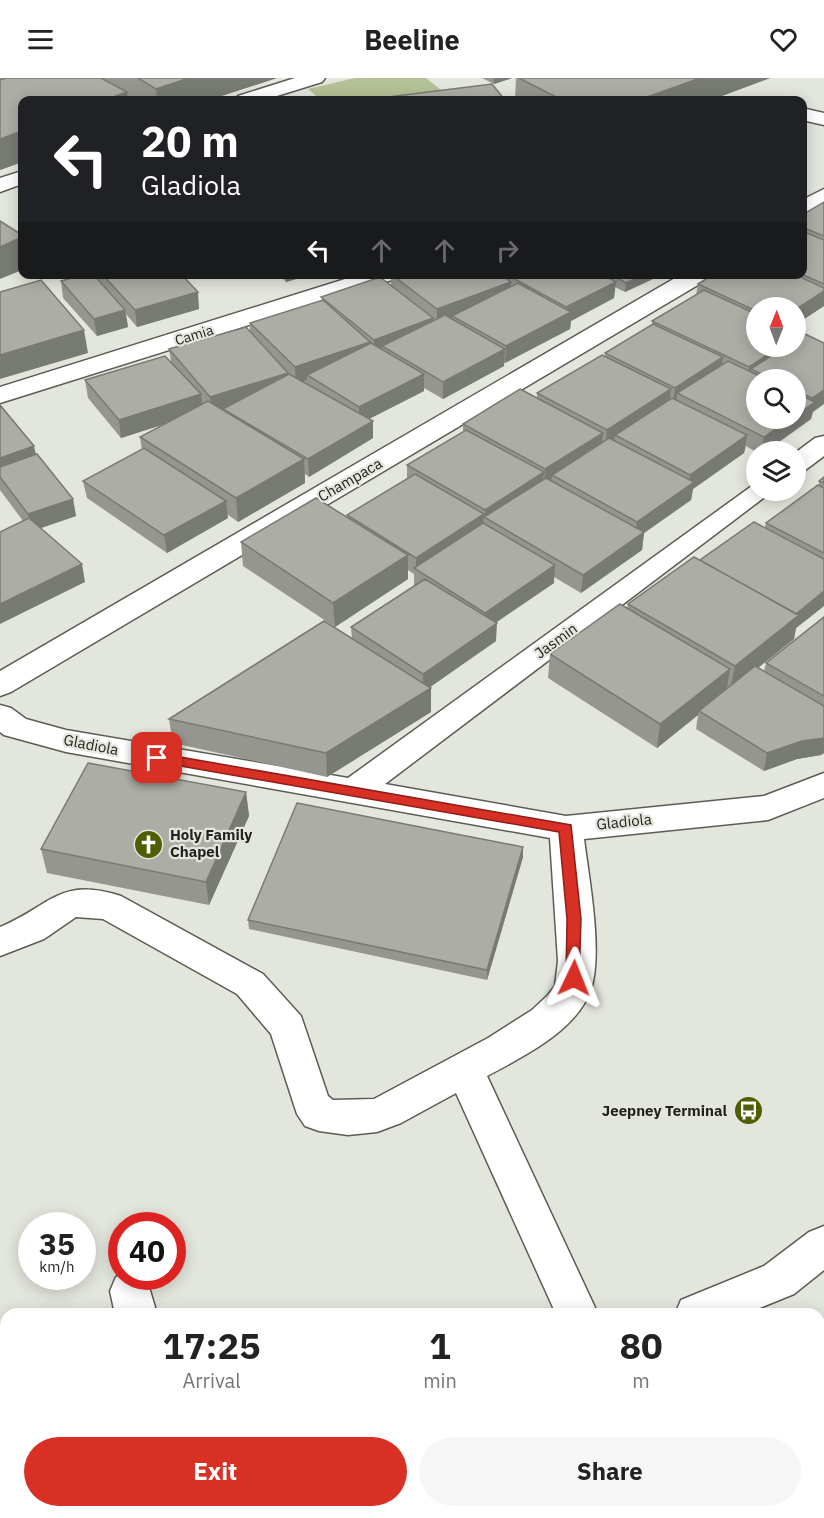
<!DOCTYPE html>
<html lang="en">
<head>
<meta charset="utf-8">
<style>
	:root { --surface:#fff; --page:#f6f6f6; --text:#222; --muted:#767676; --accent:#d93025 }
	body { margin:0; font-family:"IBM Plex Sans",sans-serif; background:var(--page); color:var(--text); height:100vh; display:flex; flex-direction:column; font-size:22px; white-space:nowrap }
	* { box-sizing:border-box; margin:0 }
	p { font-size:20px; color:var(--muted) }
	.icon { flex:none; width:33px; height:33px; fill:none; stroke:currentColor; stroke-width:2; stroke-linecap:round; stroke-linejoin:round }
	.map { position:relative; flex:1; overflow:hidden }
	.panel { position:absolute; left:0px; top:1230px; width:825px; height:210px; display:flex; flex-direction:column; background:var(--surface); border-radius:18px 18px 0 0; box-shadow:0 3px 15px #0003 }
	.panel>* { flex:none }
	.hud { position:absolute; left:18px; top:18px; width:789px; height:183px; border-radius:12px; box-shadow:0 3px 15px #0003; background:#202124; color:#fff; overflow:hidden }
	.needle { width:39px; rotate:1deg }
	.fabs { position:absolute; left:746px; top:219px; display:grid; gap:12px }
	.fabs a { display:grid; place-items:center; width:60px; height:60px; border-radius:50%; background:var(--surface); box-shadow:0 3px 15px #0003; font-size:30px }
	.speed { position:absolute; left:18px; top:1134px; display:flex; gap:12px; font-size:30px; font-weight:700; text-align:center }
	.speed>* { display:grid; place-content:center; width:78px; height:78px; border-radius:50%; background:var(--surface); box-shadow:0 3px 15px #0003; line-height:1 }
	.speed small { font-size:15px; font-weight:400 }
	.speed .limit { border:9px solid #d22; background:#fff; color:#111 }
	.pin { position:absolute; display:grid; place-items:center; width:51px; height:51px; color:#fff; margin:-26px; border-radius:12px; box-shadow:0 3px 9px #0006 }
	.me { position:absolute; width:66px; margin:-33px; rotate:2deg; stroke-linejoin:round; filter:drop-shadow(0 0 4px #0008) }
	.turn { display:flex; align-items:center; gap:21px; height:126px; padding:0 24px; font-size:27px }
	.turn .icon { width:78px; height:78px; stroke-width:2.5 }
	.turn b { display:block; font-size:42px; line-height:51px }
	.lanes { display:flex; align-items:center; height:57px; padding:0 24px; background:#0003; justify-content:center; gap:30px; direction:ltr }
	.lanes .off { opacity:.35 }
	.eta { display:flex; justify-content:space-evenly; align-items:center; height:102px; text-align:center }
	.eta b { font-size:36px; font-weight:800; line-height:42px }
	.action { display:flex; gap:12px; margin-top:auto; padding:12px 24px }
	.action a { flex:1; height:69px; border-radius:36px; background:var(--accent); color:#fff; font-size:24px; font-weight:800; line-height:69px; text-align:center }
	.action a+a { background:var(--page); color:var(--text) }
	header { display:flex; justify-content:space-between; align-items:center; height:78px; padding:0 24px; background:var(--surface); font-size:27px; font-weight:800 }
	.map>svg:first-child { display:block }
</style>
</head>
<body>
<header><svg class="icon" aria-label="menu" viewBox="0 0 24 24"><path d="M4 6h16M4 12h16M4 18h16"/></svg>Beeline<svg class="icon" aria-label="heart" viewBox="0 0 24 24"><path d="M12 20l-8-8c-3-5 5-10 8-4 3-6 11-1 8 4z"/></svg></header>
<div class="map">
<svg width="824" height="1440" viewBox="0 0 824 1440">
	<rect width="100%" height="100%" fill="#e3e6dd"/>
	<path fill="#b4c095" d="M355,0H426L441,12L398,22H321L308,11Z"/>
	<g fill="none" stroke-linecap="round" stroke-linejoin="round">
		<defs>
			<path id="minor" d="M295,0H325L322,4L264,22H235L238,18Z
				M802,30L824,35V47L802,42Z
				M22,93V106L0,114V100Z
				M824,111V128L802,138V122Z
				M361,196H398L395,201L0,325V309Z
				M682,196H711L708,201L11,614L0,618V593Z
				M824,358V378L804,393L795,395V375L815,360Z
				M756,405V412H774L385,706L566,738L764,718L824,695V720L768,742L584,761C589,800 603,875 591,911C577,953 522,979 487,998L598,1236H556L456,1015L401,1045L377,1054L348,1057L319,1053L305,1048L297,1036L271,956L237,916L103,841L76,839L44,861L0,878V849C51,828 59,798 121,818L263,896L301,938L328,1018L333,1022L374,1021L488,960L532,932L548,917L555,908L558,883L550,760L66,674L4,657L0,654V627L11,630L26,641L66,652L348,700Z
				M824,1148V1192L794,1216L745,1236H675L681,1222L764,1188L809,1154Z
				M122,1197L146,1199L157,1236H115L110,1213L116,1199Z
				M158,1434H204L205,1440H159Z
				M649,1434H697L699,1440H651Z"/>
			<path id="major" d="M824,1335V1379L819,1381V1337Z
				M577,1434H638L636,1440H575Z"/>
			<path id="highway" d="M824,1251V1295L819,1297V1253Z
				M824,1364V1410L819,1411V1365Z"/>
		</defs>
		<use href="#minor" stroke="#5b5d55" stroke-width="3"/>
		<use href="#major" stroke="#c1c1c1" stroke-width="3"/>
		<use href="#highway" stroke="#c1c1c1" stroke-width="3"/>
		<use href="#minor" fill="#fff" fill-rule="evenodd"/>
		<use href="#major" fill="#dae9ad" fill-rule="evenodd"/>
		<use href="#highway" fill="#c1db77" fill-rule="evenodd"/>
	</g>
	<path fill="#94968f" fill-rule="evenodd" d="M0,0H277L209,22H133L128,19V22H22V84L0,92Z
		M482,0H512L494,6Z
		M516,0H770L711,22H515Z
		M22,98V112L20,99Z
		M824,124V228L795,247V230H756V268L800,256L799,260L824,265L811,341L765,374H756L746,368L744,375L693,411L691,422L644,455L642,472L581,515L554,499V505L495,545L496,563L430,609L431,634L327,699L173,665L169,641L352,561L351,549L414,508V496L408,492V501L335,549L243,488L241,464L347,439V437L407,400V387L463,354V346L537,320V315L605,278V275L652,246V243L696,217L698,206L714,196H802V137ZM756,302H795V340Z
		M94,196H181L199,231L137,249L126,236L128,249L97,258L63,220L61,203L95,199Z
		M278,196H313L286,204Z
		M391,196H656L655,200L625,214L615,209L614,220L571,243L570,251L504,285V288L443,321L424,310V313L369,341L373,360L309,399L305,396V405L238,444L227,436L228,440L167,475L87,420L83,403L142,372L140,359L164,346L121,360L88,320L85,302L171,283L169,271L250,254V245L322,222L321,219L391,208Z
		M0,327L36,377L73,421L76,438L41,450L85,504L23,443L0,412Z
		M824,399V528L796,550L794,561L758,590L764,593L766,585L824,539V675L821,677L797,681L764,693L696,651L698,637L657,670L548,600L550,576L627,530L628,526L765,449L766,445L819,407V403Z
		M246,714L249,738L209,827L47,795L41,771Z
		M523,779L487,902L249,851L248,842Z"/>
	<path fill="#787a74" d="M189,0H277L209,22H157L156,11Z
		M494,0H512L494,6Z
		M700,0H770L711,22H639Z
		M127,14L128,22H105Z
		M22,53V84L0,92V61Z
		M22,159V192L0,201V169Z
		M286,196H313L286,204Z
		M645,196H656L655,200L625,214L626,205Z
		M508,200V205L511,204L510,221L452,238V242L437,248V231Z
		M616,204L614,220L571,243L570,251L505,285L506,268L566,237V229Z
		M824,213V228L795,247V232Z
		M198,214L199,231L137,249L135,232Z
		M125,232L128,249L97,258L94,241Z
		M433,240V257L382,268V276L374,279V262Z
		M84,252L88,275L0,301V277Z
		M800,256L797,273L751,291L749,304L746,306L749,289L781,268H795V259Z
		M370,264V281L307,297V302L296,306L295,289Z
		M505,271L504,288L443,321V304Z
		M723,279L720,297L677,315L676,325L673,327L675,310Z
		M288,295L289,313L212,336L210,319Z
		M424,296V313L359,346V329Z
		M671,311L669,329L615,357L614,364L605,369L607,352Z
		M824,312V326L813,334L811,341L765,374H762L764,359L791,340H795V338L810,327L812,320Z
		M201,316L203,334L121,360L119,342Z
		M373,343V360L309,399L308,381Z
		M603,355L601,372L552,397L551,404L544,409L545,391Z
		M747,357L744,375L693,411L691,422L644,455L642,472L581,515L583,497L635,460L637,444L688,408L690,397Z
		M34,368L38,385L0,399V380Z
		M304,381L305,405L238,444L236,420Z
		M544,394L542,412L485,440V432Z
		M73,421L76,438L32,453L28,436Z
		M226,423L228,440L167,475L164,457Z
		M484,436L483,454L416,491V480Z
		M408,477V501L335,549L333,525Z
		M82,486L85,504L0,546V526Z
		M555,487L554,505L485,552V535Z
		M824,513V528L796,550L794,561L730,612L735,588L795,537Z
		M497,545L496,563L423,614V596Z
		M730,591L726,615L699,633L698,637L657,670L660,646Z
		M431,610V634L327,699L326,675Z
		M824,660V675L821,677L797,681L764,693L767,675L802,663Z
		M246,714L249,738L209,827L206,804Z
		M523,769V779L487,902V892Z"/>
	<path fill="#acaea6" stroke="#787a74" stroke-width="1.5" d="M6,0H101L127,14L105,22H22V53L0,61V2Z
		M138,0H189L156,11Z
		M519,0H700L639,22H562Z
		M492,6L505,22H364Z
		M824,124V158L802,149V137Z
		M0,143L22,157V159L0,169Z
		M802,153L824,162V206L801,196H802Z
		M86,196H93L125,232L94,241L61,203Z
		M102,196H181L198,214L135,232Z
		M391,196H500L511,204L437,231Z
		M500,196H512L509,198L508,200L507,201Z
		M512,196H602L616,204L566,229L509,198Z
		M611,196H645L626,205Z
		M714,196H794L824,210V213L795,232V230H756V233L698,206Z
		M380,199L433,240L374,262L321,219Z
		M41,202L84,252L0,277V214Z
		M518,205L571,234L506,268L452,238Z
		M704,212L756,236V268H781L749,289L652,243Z
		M323,222L370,264L295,289L250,245Z
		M445,237L505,271L443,304L382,268Z
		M653,246L723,279L675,310L605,275Z
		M246,249L288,295L210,319L169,271Z
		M795,254L800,256L795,259Z
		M805,256L824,265V312L812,320L795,312V302H774L751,291L786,268H795V262Z
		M371,265L424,296L359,329L307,297Z
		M602,277L671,311L607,352L537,315Z
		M165,278L201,316L119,342L85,302Z
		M728,283L768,302H756V340H791L764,359L677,315Z
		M289,296L373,343L308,381L223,331Z
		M520,311L603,355L545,391L463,346Z
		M795,314L815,324L795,338Z
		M672,320L747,357L690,397L615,357Z
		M208,323L304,381L236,420L140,359Z
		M0,327L34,368L0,380Z
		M466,352L544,394L485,432L407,387Z
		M609,360L694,404L637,444L552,397Z
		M144,370L226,423L164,457L83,403Z
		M37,376L73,421L28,436L0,399V389Z
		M415,396L484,436L416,480L347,437Z
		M824,399V405L819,403Z
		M546,400L644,454L583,497L484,439Z
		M818,407L824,410V475L766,445Z
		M316,420L408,477L333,525L241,464Z
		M29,440L82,486L0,526V454Z
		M754,444L824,481V513L796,536L700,482Z
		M483,445L555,487L485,535L414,490Z
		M694,479L799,537L735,588L628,526Z
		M425,501L497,545L423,596L351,549Z
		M620,526L730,591L660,646L550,576Z
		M824,539V618L766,585Z
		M324,543L431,610L326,675L169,641Z
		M755,588L824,628V660L802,663L767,675L699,633Z
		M88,685L246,714L206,804L41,771Z
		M297,725L523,769L487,892L248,842Z"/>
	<path fill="#d93025" stroke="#8d1f18" stroke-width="1.5" d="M157,675L571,747L581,841L579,904H569L566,900L567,841L559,754L152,683L150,680Z"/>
	<defs>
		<symbol id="church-disc" viewBox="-11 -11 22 22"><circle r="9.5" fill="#4e5e01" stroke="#e3e6dd"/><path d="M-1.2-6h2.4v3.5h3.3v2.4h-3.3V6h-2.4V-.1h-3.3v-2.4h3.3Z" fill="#fff"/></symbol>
		<symbol id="bus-disc" viewBox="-11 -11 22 22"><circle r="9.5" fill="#4e5e01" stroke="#e3e6dd"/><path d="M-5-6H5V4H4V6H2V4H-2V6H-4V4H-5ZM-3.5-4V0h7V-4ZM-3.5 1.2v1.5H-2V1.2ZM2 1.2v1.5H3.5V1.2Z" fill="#fff"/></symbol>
	</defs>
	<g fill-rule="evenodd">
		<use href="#church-disc" x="132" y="750" width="33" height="33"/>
		<use href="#bus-disc" x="732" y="1016" width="33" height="33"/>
	</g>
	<g text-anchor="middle" stroke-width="4.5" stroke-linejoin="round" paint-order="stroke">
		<g font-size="14" fill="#222320" stroke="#e3e6dd">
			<text transform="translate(194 257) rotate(-17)" y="5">Camia</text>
		</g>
		<g font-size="15" fill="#222320" stroke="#e3e6dd">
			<text transform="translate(350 402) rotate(-30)" y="5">Champaca</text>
			<text transform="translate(556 563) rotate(-36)" y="5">Jasmin</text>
			<text transform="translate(91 667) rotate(11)" y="5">Gladiola</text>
			<text transform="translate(624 744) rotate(-6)" y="5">Gladiola</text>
		</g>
		<g font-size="15" font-weight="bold" fill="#222320" stroke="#e3e6dd" text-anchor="start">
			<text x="170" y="762">Holy Family<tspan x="170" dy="17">Chapel</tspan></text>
			<text x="727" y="1038" text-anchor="end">Jeepney Terminal</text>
		</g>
	</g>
</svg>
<div class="fabs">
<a><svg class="needle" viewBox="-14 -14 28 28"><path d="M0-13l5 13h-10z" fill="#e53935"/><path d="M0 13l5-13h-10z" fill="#767676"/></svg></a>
<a><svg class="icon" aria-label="search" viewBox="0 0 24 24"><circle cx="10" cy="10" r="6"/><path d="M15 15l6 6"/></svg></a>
<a><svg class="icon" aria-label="layers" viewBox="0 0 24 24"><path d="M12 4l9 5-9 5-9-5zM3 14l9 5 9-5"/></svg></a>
</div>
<div class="speed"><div>35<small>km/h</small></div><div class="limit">40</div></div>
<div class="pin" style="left:157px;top:680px;background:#d93025"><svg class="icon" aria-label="arrive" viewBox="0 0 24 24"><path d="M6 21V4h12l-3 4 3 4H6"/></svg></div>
<svg class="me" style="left:574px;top:900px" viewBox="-20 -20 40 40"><path d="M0-17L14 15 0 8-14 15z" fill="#d93025" stroke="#fff" stroke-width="4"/></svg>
<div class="hud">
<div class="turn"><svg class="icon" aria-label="left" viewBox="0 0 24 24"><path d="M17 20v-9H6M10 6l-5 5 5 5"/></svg><div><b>20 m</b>Gladiola</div></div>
<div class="lanes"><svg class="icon" aria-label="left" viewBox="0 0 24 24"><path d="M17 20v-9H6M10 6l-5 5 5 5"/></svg><svg class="icon off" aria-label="ahead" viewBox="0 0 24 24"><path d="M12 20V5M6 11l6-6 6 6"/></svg><svg class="icon off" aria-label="ahead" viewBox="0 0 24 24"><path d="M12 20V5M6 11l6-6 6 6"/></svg><svg class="icon off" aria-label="right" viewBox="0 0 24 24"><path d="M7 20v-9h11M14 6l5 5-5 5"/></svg></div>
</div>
<section class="panel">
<div class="eta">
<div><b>17:25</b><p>Arrival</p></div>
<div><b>1</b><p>min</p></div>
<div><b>80</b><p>m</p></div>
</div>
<div class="action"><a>Exit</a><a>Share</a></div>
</section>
</div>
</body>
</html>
